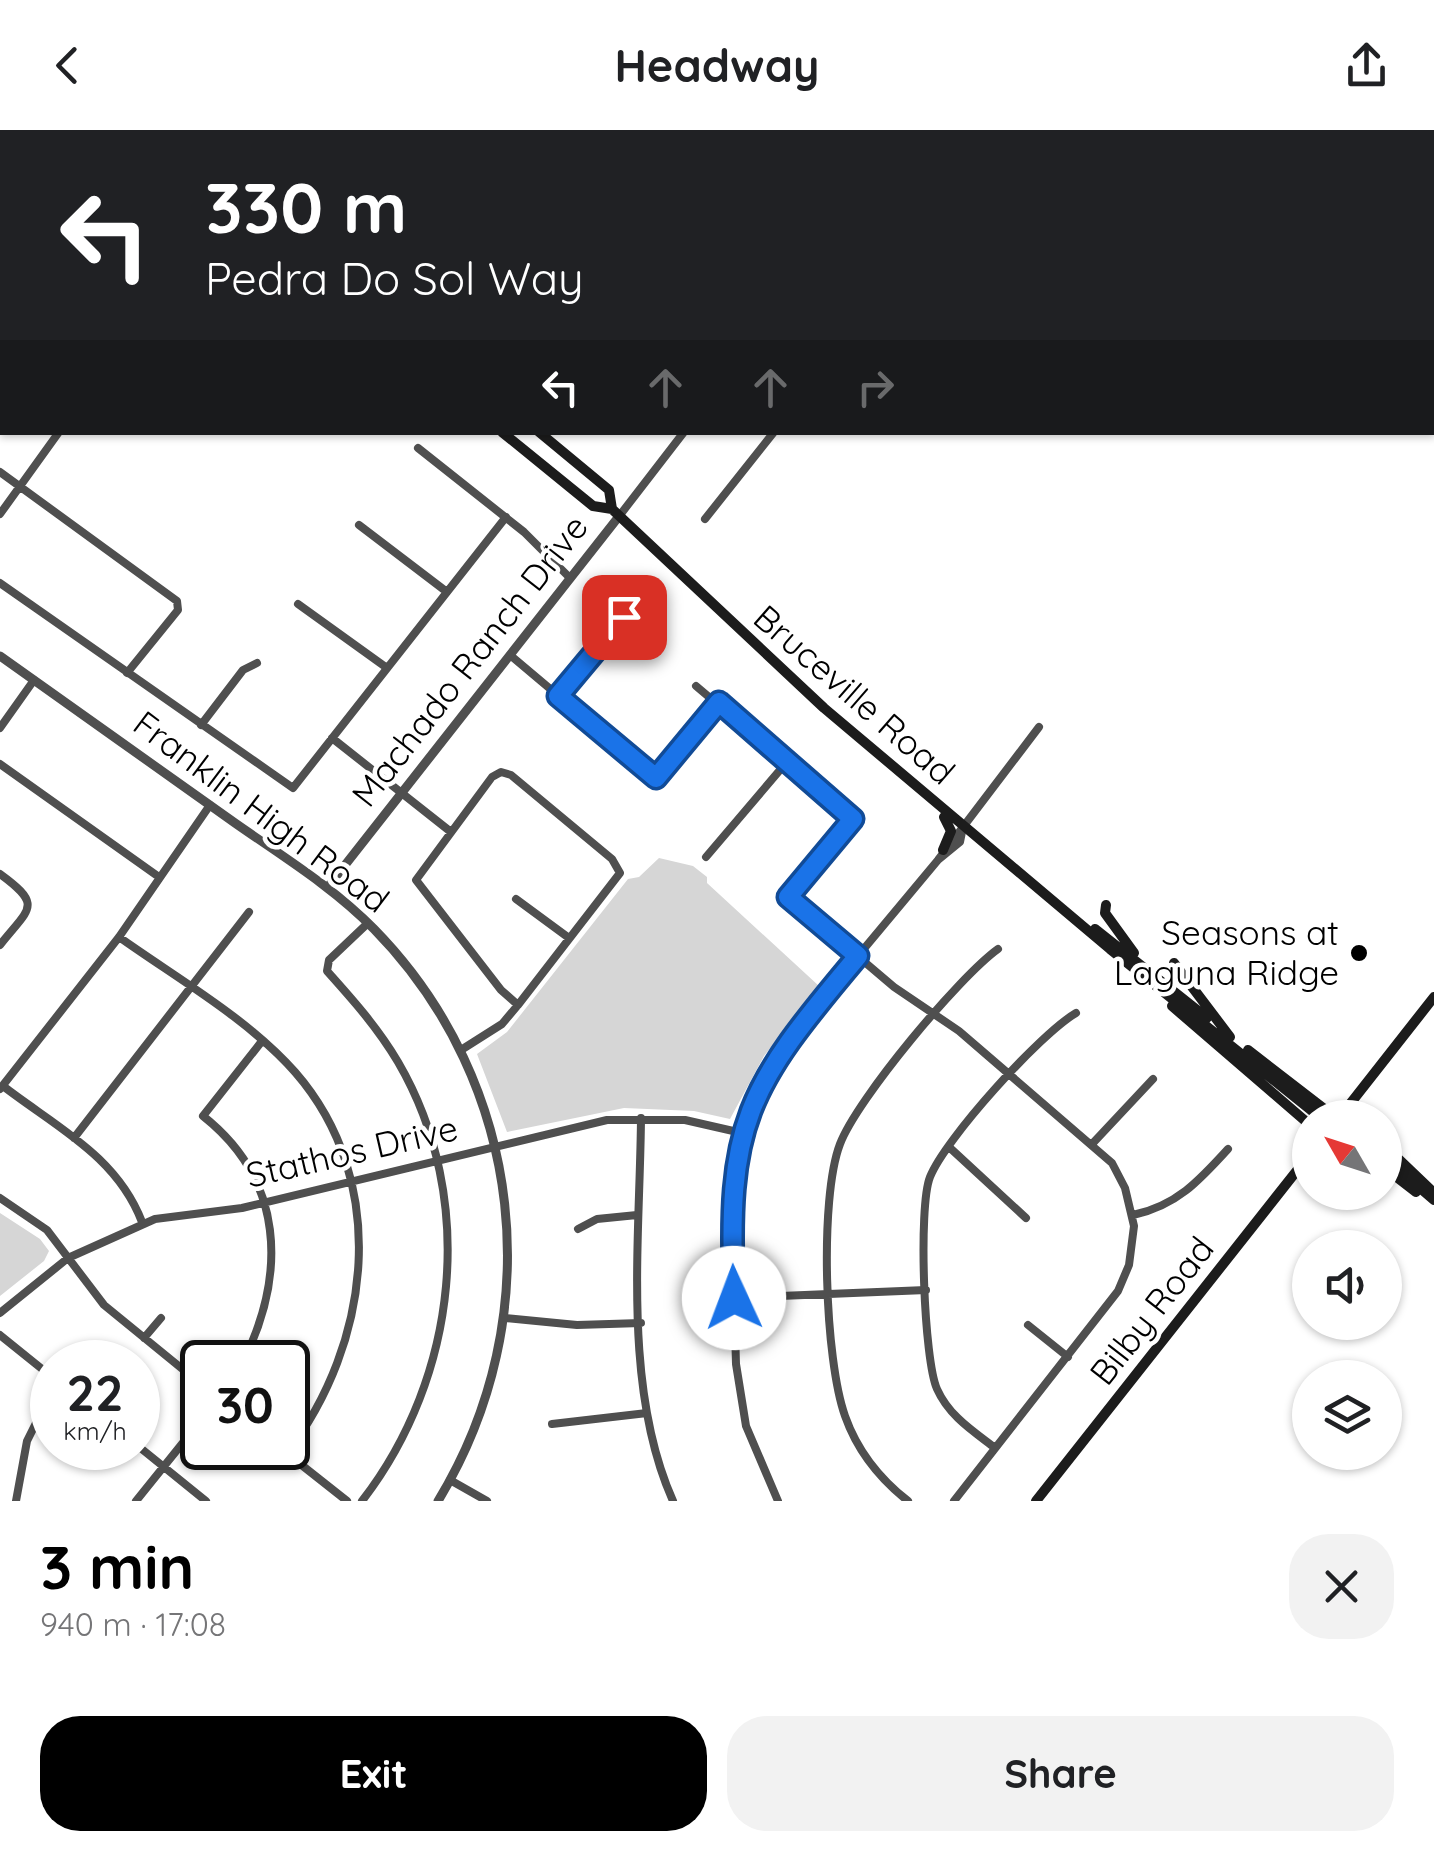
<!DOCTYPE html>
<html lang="en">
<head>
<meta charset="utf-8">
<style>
	:root { --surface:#fff; --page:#f2f2f2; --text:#202124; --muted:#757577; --accent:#000 }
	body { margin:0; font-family:Quicksand,sans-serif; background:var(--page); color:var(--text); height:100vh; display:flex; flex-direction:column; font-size:38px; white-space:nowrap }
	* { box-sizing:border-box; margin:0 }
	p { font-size:32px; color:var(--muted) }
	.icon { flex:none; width:55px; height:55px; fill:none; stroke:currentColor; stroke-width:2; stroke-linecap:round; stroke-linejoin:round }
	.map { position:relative; height:1371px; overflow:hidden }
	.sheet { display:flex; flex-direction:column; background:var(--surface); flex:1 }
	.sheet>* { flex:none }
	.guide { position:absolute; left:0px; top:0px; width:1435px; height:305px; box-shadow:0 2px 8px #0004; background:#202124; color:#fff; overflow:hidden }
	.needle { width:65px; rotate:309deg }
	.controls { position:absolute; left:1292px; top:970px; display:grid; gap:20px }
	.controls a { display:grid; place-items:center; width:110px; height:110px; border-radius:50%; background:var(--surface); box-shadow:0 2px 8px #0004; font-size:50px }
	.speed { position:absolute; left:30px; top:1210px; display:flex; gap:20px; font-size:50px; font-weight:700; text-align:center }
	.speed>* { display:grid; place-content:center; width:130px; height:130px; border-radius:50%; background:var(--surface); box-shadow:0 2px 8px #0004; line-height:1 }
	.speed small { font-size:25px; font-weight:400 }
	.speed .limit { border:5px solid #111; border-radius:15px; background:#fff; color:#111 }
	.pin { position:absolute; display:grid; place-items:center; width:85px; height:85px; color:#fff; margin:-42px; border-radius:20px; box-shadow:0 5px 15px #0006 }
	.me { position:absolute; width:110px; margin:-55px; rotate:358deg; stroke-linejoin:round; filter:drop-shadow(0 0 8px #0008) }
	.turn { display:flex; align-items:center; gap:35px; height:210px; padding:0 40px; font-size:45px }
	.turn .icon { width:130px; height:130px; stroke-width:2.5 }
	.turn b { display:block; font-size:70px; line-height:85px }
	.lanes { display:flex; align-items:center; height:95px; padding:0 40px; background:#0003; justify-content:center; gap:50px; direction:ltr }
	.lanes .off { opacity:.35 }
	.round { display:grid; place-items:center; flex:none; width:105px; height:105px; border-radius:40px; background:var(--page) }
	.overview { display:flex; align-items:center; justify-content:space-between; height:170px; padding:0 40px }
	h1 { font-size:60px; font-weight:800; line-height:75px; color:var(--accent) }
	.action { display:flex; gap:20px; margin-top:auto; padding:20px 40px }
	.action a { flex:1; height:115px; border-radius:40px; background:var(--accent); color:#fff; font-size:40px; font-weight:800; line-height:115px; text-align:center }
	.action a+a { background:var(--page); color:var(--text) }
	header { display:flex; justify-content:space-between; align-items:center; height:130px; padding:0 40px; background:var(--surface); font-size:45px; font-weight:800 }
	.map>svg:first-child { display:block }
</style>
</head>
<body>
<header><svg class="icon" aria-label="back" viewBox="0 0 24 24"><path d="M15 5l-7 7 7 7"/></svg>Headway<svg class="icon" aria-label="share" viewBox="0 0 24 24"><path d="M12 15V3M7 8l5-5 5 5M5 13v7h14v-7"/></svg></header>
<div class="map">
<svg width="1434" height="1371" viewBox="0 0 1434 1371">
	<rect width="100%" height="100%" fill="#fff"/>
	<path fill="#d6d6d6" d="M659,728L693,736L707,747V753L819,856L764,926L730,989L694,981L624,978L507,1002L477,924L507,902L628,749L639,747Z
		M0,1083L40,1109L49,1121L44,1131L0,1166Z"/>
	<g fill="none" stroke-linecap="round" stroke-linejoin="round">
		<path stroke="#4f4f4f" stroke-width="8" d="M691,0L694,2
			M832,0L835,2
			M1130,0L1143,2
			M283,2L285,0
			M929,2L931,0
			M1011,2L1013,0
			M1173,2L1187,0
			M0,249L2,250
			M418,318L524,402L570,448
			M0,342L177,471L178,480L127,543
			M0,384L59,302
			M620,385L684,302
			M705,389L774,302
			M359,395L447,462
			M0,453L293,658L506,387
			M298,474L387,538
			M510,525L656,648L719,571
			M696,556L853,689L788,767L894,857L959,901L1112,1033L1125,1058L1134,1096L1129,1135L1118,1161L954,1371
			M558,566L624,487
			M201,595L243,540L257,533
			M0,598L34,550
			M332,608L451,702
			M0,634L159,747
			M706,727L786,633
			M938,730L960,712L963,697
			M0,744C44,776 29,778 0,815
			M516,769L569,808
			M119,807C178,849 247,888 295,942C391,1052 371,1214 287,1323
			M461,920L502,894L518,875L620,743L612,729L511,645L501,642L492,647L416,750L501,860L518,875
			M3,956C56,997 117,1026 142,1092
			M0,959L119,807L210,675
			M641,988C640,1109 622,1257 673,1371
			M74,1008L249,782
			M1093,1013L1153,949
			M949,1017L1026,1088
			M0,1068L47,1100L104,1175L202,1255
			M1133,1085C1176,1076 1199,1051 1228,1019
			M578,1099L597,1089L637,1085
			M734,1168L926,1160
			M0,1183L68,1128L155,1089L242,1078L607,990H685L742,1003
			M505,1188L577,1195L641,1193
			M1028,1195L1068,1227
			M0,1205L52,1247
			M144,1208L161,1188
			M243,1232C287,1143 284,1050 203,986L262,911
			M552,1294L647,1283
			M138,1316L206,1371
			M280,1318L347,1371
			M995,1318C973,1301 949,1286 937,1259C924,1230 918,1077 930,1047C945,1009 1040,904 1076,883
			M450,1350L487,1371
			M16,1371L27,1311L52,1261
			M136,1371L202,1289
			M362,1371C458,1247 478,1069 398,932C378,898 353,870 327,841L329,830L368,793
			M778,1371L746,1296L736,1234L731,1060L750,978L792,905L938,730L1039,597
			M908,1371C880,1349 857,1320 845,1286C825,1230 819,1069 840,1014C857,969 959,847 998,819"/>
		<path stroke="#4f4f4f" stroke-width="9" d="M0,526C78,582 157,637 235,693C282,726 333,757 374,799C525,953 550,1187 438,1371
			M327,758L620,385"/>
		<path stroke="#1c1c1c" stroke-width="10" d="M84,0L88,2
			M502,302L593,376L612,379L824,578L1110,819L1321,988
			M539,302L609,360L612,379
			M943,720L951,701L944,687
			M1106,775L1105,783L1134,823
			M1095,799L1207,888
			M1174,833L1230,907
			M1172,876L1310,995
			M1248,920L1336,988
			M1339,988L1434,867
			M1385,1016L1434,1063
			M1385,1028L1434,1070
			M1385,1038L1416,1062
			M1036,1371L1310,1024"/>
	</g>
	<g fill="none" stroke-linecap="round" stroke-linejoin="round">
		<defs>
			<path id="route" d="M624,487L558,566L656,648L719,572L853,689L788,767L858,826C746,959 726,992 734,1168"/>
		</defs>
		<use href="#route" stroke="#114b97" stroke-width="25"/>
		<use href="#route" stroke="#1a73e8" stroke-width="18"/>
	</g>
	<circle fill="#000" stroke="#fff" stroke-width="4" cx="1359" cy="823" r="10"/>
	<g text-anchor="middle" stroke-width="9" stroke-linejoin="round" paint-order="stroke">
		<g font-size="35" fill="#000" stroke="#fff">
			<text transform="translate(470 531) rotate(-52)" y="12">Machado Ranch Drive</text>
			<text transform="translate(854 565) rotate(41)" y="12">Bruceville Road</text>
			<text transform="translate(261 682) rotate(37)" y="12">Franklin High Road</text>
			<text transform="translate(352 1022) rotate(-13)" y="12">Stathos Drive</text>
			<text transform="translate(1152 1181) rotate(-52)" y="12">Bilby Road</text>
		</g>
		<g font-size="35" fill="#000" stroke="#fff" text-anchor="end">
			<text x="1339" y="815">Seasons at<tspan x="1339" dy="40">Laguna Ridge</tspan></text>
		</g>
	</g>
</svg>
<div class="controls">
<a><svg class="needle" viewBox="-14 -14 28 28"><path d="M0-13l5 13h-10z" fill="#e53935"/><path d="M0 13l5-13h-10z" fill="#757577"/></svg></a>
<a><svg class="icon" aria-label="sound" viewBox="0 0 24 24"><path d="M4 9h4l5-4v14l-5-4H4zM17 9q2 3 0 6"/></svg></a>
<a><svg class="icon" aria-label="layers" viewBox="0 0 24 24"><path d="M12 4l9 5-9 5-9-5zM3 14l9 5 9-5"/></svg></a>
</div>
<div class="speed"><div>22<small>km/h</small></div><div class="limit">30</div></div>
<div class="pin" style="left:624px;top:487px;background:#d93025"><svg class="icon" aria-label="arrive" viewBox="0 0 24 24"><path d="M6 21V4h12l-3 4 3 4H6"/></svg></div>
<svg class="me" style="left:734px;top:1168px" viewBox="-20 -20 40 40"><circle r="19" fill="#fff"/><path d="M0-13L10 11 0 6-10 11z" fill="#1a73e8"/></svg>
<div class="guide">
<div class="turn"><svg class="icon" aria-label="left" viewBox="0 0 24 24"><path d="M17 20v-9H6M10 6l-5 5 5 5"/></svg><div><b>330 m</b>Pedra Do Sol Way</div></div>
<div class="lanes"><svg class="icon" aria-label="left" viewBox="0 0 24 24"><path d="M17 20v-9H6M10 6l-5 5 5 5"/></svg><svg class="icon off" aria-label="ahead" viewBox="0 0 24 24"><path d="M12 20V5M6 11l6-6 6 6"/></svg><svg class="icon off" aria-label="ahead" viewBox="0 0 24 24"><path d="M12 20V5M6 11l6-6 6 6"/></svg><svg class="icon off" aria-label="right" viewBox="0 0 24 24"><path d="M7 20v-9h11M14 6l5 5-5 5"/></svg></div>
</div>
</div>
<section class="sheet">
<div class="overview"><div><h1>3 min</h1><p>940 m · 17:08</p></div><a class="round"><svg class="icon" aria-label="close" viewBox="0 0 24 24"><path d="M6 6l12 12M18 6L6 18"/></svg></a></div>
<div class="action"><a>Exit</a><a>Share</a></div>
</section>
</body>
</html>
